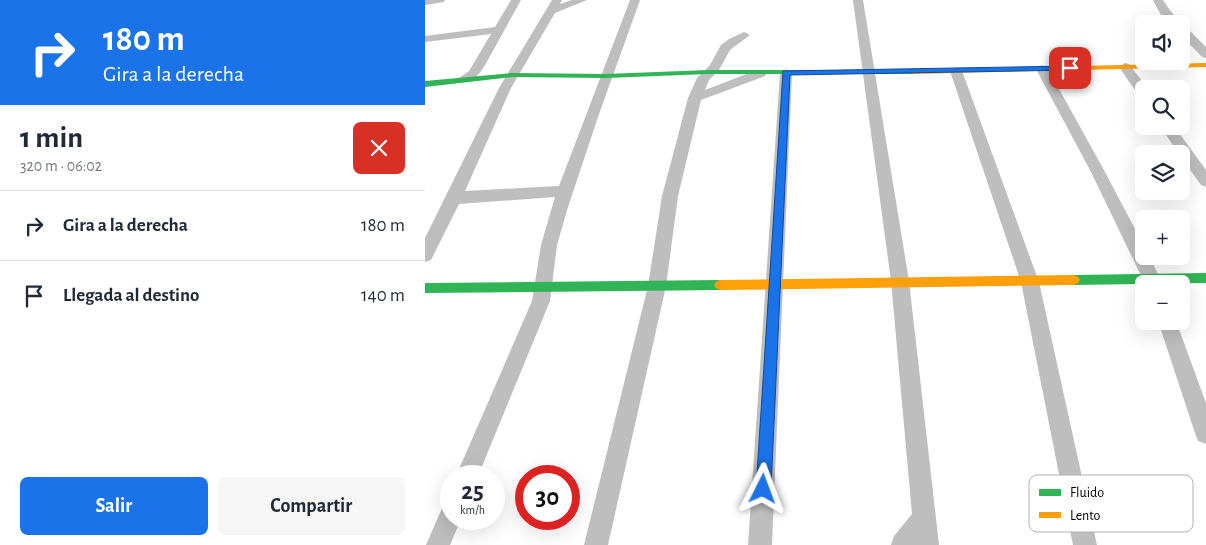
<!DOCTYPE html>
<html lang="es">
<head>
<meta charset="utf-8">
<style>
	:root { --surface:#fff; --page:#f6f6f7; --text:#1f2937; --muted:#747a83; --line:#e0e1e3; --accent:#1a73e8 }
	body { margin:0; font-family:"Alegreya Sans",sans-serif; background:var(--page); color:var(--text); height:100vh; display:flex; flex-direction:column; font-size:19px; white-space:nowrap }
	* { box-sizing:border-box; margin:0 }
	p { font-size:16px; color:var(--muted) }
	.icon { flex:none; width:28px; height:28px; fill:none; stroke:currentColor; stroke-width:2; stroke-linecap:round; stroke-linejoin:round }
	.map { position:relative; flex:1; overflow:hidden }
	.panel { display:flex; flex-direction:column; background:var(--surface); width:425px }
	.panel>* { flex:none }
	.guide { background:#1a73e8; color:#fff; overflow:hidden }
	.fabs { position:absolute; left:710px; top:15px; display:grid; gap:10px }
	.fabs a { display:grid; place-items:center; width:55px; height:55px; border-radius:8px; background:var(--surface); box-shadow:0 5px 20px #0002; font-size:25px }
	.speed { position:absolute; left:15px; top:465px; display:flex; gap:10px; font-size:25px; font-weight:700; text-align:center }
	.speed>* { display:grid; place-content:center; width:65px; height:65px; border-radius:50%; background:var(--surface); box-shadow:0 5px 20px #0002; line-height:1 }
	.speed small { font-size:12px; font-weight:400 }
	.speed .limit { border:8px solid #d22; background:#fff; color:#111 }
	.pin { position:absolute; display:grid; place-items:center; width:42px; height:42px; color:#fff; margin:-21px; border-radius:10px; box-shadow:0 2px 8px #0006 }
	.me { position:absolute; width:55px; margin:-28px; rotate:3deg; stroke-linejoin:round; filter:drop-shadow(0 0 4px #0008) }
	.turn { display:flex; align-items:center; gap:18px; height:105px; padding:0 20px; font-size:22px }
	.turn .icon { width:65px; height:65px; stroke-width:2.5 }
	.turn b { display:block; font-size:35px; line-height:42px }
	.round { display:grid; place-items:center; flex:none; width:52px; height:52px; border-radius:8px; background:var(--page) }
	.head { display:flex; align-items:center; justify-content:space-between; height:85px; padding:0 20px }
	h1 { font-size:30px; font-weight:600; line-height:38px }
	.button { display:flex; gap:10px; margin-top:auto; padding:10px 20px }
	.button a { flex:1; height:58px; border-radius:8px; background:var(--accent); color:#fff; font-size:20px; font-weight:600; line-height:58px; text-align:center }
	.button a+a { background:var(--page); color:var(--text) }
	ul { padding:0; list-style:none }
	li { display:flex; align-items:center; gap:15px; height:70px; padding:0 20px; border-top:1px solid var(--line) }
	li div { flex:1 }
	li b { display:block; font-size:19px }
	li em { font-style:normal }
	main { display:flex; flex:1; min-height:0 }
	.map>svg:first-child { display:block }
</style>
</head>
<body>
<main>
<section class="panel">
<div class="guide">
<div class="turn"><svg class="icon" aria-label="right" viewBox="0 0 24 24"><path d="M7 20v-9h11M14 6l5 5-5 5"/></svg><div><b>180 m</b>Gira a la derecha</div></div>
</div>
<div class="head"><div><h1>1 min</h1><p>320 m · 06:02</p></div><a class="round" style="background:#d93025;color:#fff"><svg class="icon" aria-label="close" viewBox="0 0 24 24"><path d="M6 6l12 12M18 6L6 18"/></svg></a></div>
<ul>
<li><svg class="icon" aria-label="right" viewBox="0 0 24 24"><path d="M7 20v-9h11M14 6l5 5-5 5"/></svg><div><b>Gira a la derecha</b></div><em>180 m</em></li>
<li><svg class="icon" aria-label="arrive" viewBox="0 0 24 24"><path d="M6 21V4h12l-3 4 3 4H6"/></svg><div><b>Llegada al destino</b></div><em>140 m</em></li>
</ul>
<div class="button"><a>Salir</a><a>Compartir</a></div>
</section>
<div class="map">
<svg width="781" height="545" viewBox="0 0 781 545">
	<rect width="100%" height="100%" fill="#fff"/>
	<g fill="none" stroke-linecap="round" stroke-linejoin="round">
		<path fill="#bebebe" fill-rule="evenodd" d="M0,0H20L19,2L0,5Z
			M86,0H96L59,67C53,75 47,84 36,81L34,78L44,71L66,34L0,42V36L70,27Z
			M127,0H137L135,4L147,0H162L130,13L86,88L40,191L134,186L205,0H215L173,117L143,207L132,245L125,301L53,476H31L107,301L116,245L130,197L34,204L6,260L0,262V238L74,88Z
			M428,0H438L484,281L514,545H466L469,536L487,514L466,281Z
			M728,0H738C744,10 750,16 757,24H744L737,17Z
			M756,25L760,26L781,47V58L777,57L756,35Z
			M319,32L325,35L305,50L294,70L284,80L280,90L332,70H340L342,73L340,76L276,100L253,196L241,286L183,545H159L223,286L237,196L263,98L272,78L285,65L296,45L304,39Z
			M700,63L704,64L723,89H719V97L714,96L694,67Z
			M617,65L623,69L680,172L719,246V256H724L738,284H720L666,172L611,69Z
			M531,67L537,71L614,282L672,545H648L596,282L525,71Z
			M361,69L367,73L347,545H323L355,73Z
			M735,126H749L781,170V187L776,185L756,157V154H754Z
			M733,321H751L781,403V444L773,441L770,433Z
			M26,502V519H36L25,545H1L18,506Z"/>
		<path fill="#30b455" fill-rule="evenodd" d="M283,70H489L493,72L489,74H283L181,78L87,77L0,87V81L87,73L181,74Z
			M781,273V283L649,285L645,283L643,280L645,277L649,275Z
			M295,280L299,282L301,285L299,288L295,290L0,293V283Z"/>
		<path fill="#ff9f0a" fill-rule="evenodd" d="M781,63V67L489,74L485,72L489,70Z
			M649,275L653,277L655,280L653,283L649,285L295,290L291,288L289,285L291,282L295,280Z"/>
	</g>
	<path fill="#1a73e8" stroke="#114b97" d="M645,66L649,68L648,70L365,75L346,489L344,494L338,496L333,494L331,489L358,71Z"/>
	<rect x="604" y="475" width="164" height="57" rx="8" fill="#fff" stroke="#b2b2b2" stroke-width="1"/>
	<rect x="614" y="489" width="22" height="7" fill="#30b455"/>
	<rect x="614" y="512" width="22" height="6" fill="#ff9f0a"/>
	<g font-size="14" fill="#000">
		<text x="645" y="497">Fluido</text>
		<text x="645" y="520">Lento</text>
	</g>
</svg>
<div class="fabs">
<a><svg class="icon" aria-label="sound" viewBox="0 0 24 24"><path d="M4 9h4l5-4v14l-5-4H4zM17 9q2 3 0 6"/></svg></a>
<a><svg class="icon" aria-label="search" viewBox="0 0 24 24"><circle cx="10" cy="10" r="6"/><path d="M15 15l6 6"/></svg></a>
<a><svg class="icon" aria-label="layers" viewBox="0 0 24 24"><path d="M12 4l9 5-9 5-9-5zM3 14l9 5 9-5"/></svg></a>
<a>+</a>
<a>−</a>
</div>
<div class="speed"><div>25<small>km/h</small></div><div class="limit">30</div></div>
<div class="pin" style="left:645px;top:68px;background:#d93025"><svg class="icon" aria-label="arrive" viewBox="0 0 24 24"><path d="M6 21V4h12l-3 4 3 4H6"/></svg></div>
<svg class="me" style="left:338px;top:489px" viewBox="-20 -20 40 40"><path d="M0-17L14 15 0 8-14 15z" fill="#1a73e8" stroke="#fff" stroke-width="4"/></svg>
</div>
</main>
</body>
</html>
